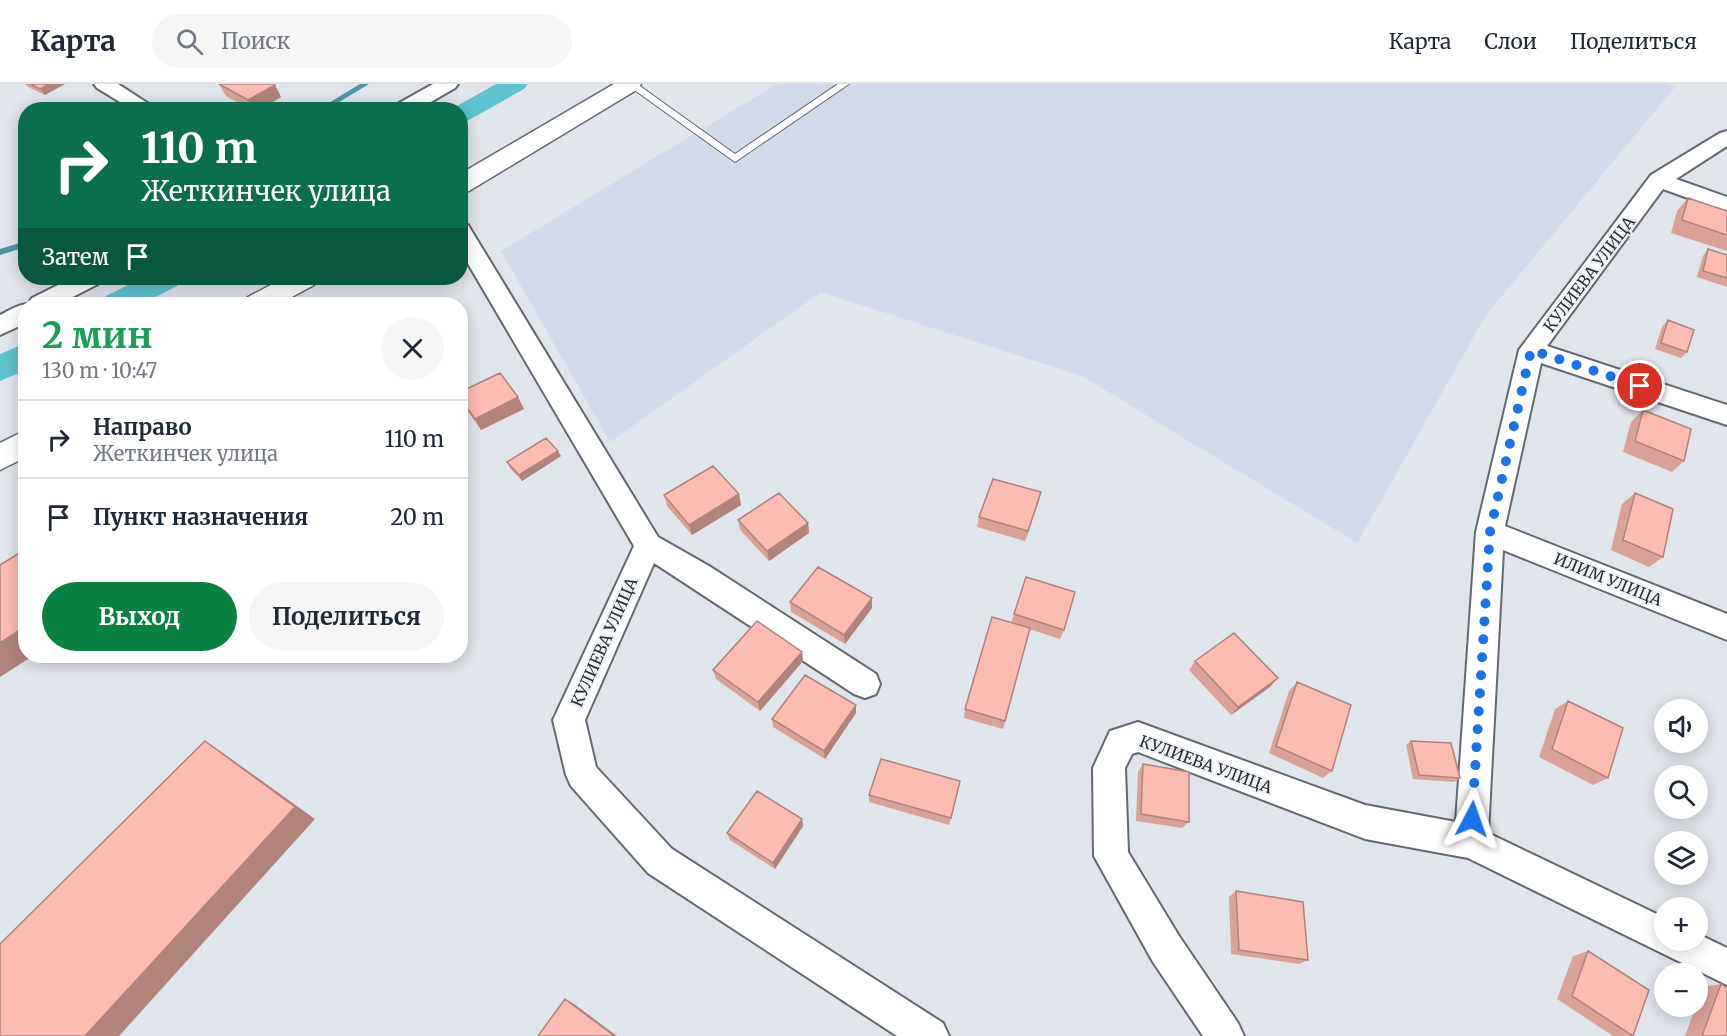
<!DOCTYPE html>
<html lang="ru">
<head>
<meta charset="utf-8">
<style>
	:root { --surface:#fff; --page:#f6f6f7; --text:#1f2937; --muted:#747a83; --line:#e0e1e3; --accent:#0b8043 }
	body { margin:0; font-family:Merriweather,serif; background:var(--page); color:var(--text); height:100vh; display:flex; flex-direction:column; font-size:22px; white-space:nowrap }
	* { box-sizing:border-box; margin:0 }
	p { font-size:20px; color:var(--muted) }
	.icon { flex:none; width:33px; height:33px; fill:none; stroke:currentColor; stroke-width:2; stroke-linecap:round; stroke-linejoin:round }
	.map { position:relative; flex:1; overflow:hidden }
	.sheet { position:absolute; left:18px; top:213px; width:450px; height:366px; display:flex; flex-direction:column; background:var(--surface); border-radius:24px; box-shadow:0 3px 15px #0003 }
	.sheet>* { flex:none }
	.banner { position:absolute; left:18px; top:18px; width:450px; height:183px; border-radius:24px; box-shadow:0 3px 15px #0003; background:#0b6e4f; color:#fff; overflow:hidden }
	.tools { position:absolute; left:1654px; top:615px; display:grid; gap:12px }
	.tools a { display:grid; place-items:center; width:54px; height:54px; border-radius:50%; background:var(--surface); box-shadow:0 3px 15px #0003; font-size:30px }
	.pin { position:absolute; display:grid; place-items:center; width:51px; height:51px; color:#fff; margin:-26px; border:3px solid #fff; border-radius:50%; box-shadow:0 2px 6px #0007 }
	.me { position:absolute; width:66px; margin:-33px; rotate:4deg; stroke-linejoin:round; filter:drop-shadow(0 0 4px #0008) }
	.turn { display:flex; align-items:center; gap:21px; height:126px; padding:0 24px; font-size:27px }
	.turn .icon { width:78px; height:78px; stroke-width:2.5 }
	.turn b { display:block; font-size:42px; line-height:51px }
	.then { display:flex; align-items:center; height:57px; padding:0 24px; background:#0003; gap:12px; font-size:22px }
	.round { display:grid; place-items:center; flex:none; width:63px; height:63px; border-radius:32px; background:var(--page) }
	.summary { display:flex; align-items:center; justify-content:space-between; height:102px; padding:0 24px }
	h1 { font-size:36px; font-weight:700; line-height:45px; color:#1e9e55 }
	.button { display:flex; gap:12px; margin-top:auto; padding:12px 24px }
	.button a { flex:1; height:69px; border-radius:36px; background:var(--accent); color:#fff; font-size:24px; font-weight:700; line-height:69px; text-align:center }
	.button a+a { background:var(--page); color:var(--text) }
	ul { padding:0; list-style:none }
	li { display:flex; align-items:center; gap:18px; height:78px; padding:0 24px; border-top:2px solid var(--line) }
	li div { flex:1 }
	li b { display:block; font-size:22px }
	li em { font-style:normal }
	header { display:flex; align-items:center; gap:36px; box-sizing:border-box; height:84px; padding:0 30px; background:var(--surface); border-bottom:2px solid var(--line) }
	header strong { font-size:28px }
	nav { display:flex; gap:33px; margin-inline-start:auto; font-size:21px }
	.search { width:420px; height:54px; background:var(--page); display:flex; align-items:center; gap:15px; box-sizing:border-box; padding:0 21px; border-radius:33px; color:var(--muted); font-size:22px }
	.map>svg:first-child { display:block }
</style>
</head>
<body>
<header>
<strong>Карта</strong>
<div class="search"><svg class="icon" aria-label="search" viewBox="0 0 24 24"><circle cx="10" cy="10" r="6"/><path d="M15 15l6 6"/></svg>Поиск</div>
<nav><a>Карта</a><a>Слои</a><a>Поделиться</a></nav>
</header>
<div class="map">
<svg width="1727" height="952" viewBox="0 0 1727 952">
	<rect width="100%" height="100%" fill="#e0e4eb"/>
	<path fill="#d2d9e7" d="M777,0H1667L1675,3L1486,231L1357,459L1082,292L821,208L610,358L501,167Z"/>
	<g fill="none" stroke-linecap="round" stroke-linejoin="round">
		<path fill="#4f969f" fill-rule="evenodd" d="M360,0H369L326,26H317Z
			M26,157V163L0,171V165Z"/>
		<path fill="#5fc3cf" fill-rule="evenodd" d="M496,0H528L524,5L469,36L460,38V26H450Z
			M142,194H181L177,202L142,220H102L106,212Z
			M26,259V286L0,297V270Z"/>
		<defs>
			<path id="lane" d="M626,0H637L735,70L838,0H849L735,78Z"/>
			<path id="street" d="M94,0H118L158,26H133L97,4Z
				M433,0H458L455,4L417,26H391L394,22Z
				M1727,47V62L1676,95L1727,113V128L1663,105L1547,262L1727,321V341L1541,279L1505,442L1727,530V556L1503,466L1488,749L1665,834V856H1698V850L1727,864V901L1468,774L1365,755L1138,668L1132,670L1125,684L1128,768L1179,852L1238,939L1244,952H1203L1153,878L1094,772L1093,684L1110,647L1138,638L1365,721L1456,738L1476,448L1519,266L1651,91L1720,49Z
				M460,139L468,141L658,453L709,482L876,590L880,600L876,610L865,614L854,610L654,479L585,636L596,683L672,765L943,939L949,952H897L648,789L571,702L566,691L553,636L634,462L460,166Z
				M72,194H102L98,200L59,220H26V239L0,251V231C9,227 18,220 28,220L32,214Z"/>
			<path id="secondary" d="M614,0H641L638,5L469,107L460,109V90Z
				M284,194H317L314,201L279,220H245L248,213Z
				M26,346V373L0,386V359Z"/>
		</defs>
		<use href="#lane" stroke="#65696f" stroke-width="2"/>
		<use href="#street" stroke="#65696f" stroke-width="4"/>
		<use href="#secondary" stroke="#65696f" stroke-width="3"/>
		<use href="#lane" fill="#fff" fill-rule="evenodd"/>
		<use href="#street" fill="#fff" fill-rule="evenodd"/>
		<use href="#secondary" fill="#fff" fill-rule="evenodd"/>
	</g>
	<path fill="#d9a299" d="M25,0H65L45,11L28,3Z
		M219,0L275,1L281,13L260,26H250L226,12Z
		M1688,114L1727,127V167L1671,149L1677,127Z
		M1708,165L1727,171V203L1697,193L1703,172Z
		M1668,236L1687,268L1681,274L1655,265L1662,243Z
		M460,308L518,313L524,325L481,346L460,316Z
		M1643,326L1684,377L1672,388L1623,368L1631,338Z
		M561,372L522,397L510,384L507,378Z
		M1635,409L1663,473L1649,483L1611,466L1622,420Z
		M739,410L741,421L692,451L667,422L664,411Z
		M1038,419L1025,457L977,443L979,433Z
		M738,436L808,439L809,449L769,477L740,446Z
		M1026,493L1064,546L1060,555L1029,545L1003,645L964,634L965,625L1011,539Z
		M790,518L872,524L845,560L791,528Z
		M802,568L803,577L760,627L716,595L713,586Z
		M1195,577L1270,603L1231,631L1189,586Z
		M1297,598L1332,687L1323,694L1269,669L1289,607Z
		M1568,617L1608,694L1593,701L1539,673L1555,625Z
		M856,629L825,675L773,643L772,635Z
		M1411,657L1460,694L1454,698L1413,695L1406,661Z
		M1143,680L1189,738L1182,744L1136,737L1138,688Z
		M960,697L949,741L869,718V711Z
		M802,735L803,742L775,785L730,756L727,749Z
		M1236,807L1308,876L1299,880L1231,870L1229,813Z
		M1588,867L1633,952H1613L1557,915L1573,872Z
		M1721,900L1727,952H1685L1696,922H1698V916L1703,903Z"/>
	<path fill="#b0847d" d="M49,0H65L45,11L40,5Z
		M275,1L281,13L260,26H253L248,16Z
		M518,313L524,325L481,346L475,335Z
		M558,367L561,372L522,397L519,391Z
		M1041,408L1038,419L1025,457L1028,447Z
		M739,410L741,421L692,451L689,441Z
		M808,439L809,449L769,477L767,467Z
		M872,514V524L845,560L844,551Z
		M26,542V572H33L0,593V559Z
		M802,568L803,577L760,627L758,618Z
		M1278,594L1270,603L1231,631L1238,623Z
		M856,621V629L825,675L824,667Z
		M205,657L227,672L315,735L119,952H85Z
		M802,735L803,742L775,785L773,779Z
		M565,915L574,920L617,952H613Z"/>
	<path fill="#fcbcb2" stroke="#b0847d" stroke-width="1.5" d="M30,0H49L40,5Z
		M219,0H274L275,1L248,16Z
		M1688,114L1727,127V151L1682,136Z
		M1708,165L1727,171V194L1703,187Z
		M1668,236L1694,246L1687,268L1661,259Z
		M500,289L518,313L475,335L460,315V308Z
		M1643,326L1691,345L1684,377L1635,357Z
		M546,354L558,367L519,391L507,378Z
		M713,382L739,410L689,441L664,411Z
		M993,395L1041,408L1028,447L979,433Z
		M779,409L808,439L767,467L738,436Z
		M1635,409L1673,425L1663,473L1623,456Z
		M26,465V542L0,559V481Z
		M818,483L872,514L844,551L790,518Z
		M1026,493L1075,508L1064,546L1014,530Z
		M992,533L1030,544L1005,637L965,625Z
		M757,537L802,568L758,618L713,586Z
		M1234,549L1278,594L1238,623L1195,577Z
		M805,591L856,621L824,667L772,635Z
		M1297,598L1351,621L1332,687L1276,662Z
		M1568,617L1623,644L1608,694L1552,665Z
		M205,657L295,723L85,952H0V860Z
		M1411,657L1451,659L1460,694L1419,691Z
		M881,675L960,697L951,734L869,711Z
		M1143,680L1189,688V738L1141,730Z
		M757,707L802,735L773,779L727,749Z
		M1236,807L1303,818L1308,876L1239,866Z
		M1588,867L1649,906L1633,952L1572,912Z
		M1721,900L1727,904V952H1702Z
		M565,915L613,951V952H538Z"/>
	<g fill="none" stroke-linecap="round" stroke-linejoin="round">
		<path stroke="#1a73e8" stroke-width="10" stroke-dasharray="0 18" d="M1472,735L1490,448L1531,266L1640,302"/>
	</g>
	<g text-anchor="middle" stroke-width="4.5" stroke-linejoin="round" paint-order="stroke">
		<g font-size="16" fill="#2b2d2f" stroke="#edf1f8">
			<text transform="translate(1589 190) rotate(-53)" y="6">КУЛИЕВА УЛИЦА</text>
			<text transform="translate(1608 495) rotate(22)" y="6">ИЛИМ УЛИЦА</text>
			<text transform="translate(604 558) rotate(-66)" y="6">КУЛИЕВА УЛИЦА</text>
			<text transform="translate(1206 680) rotate(20)" y="6">КУЛИЕВА УЛИЦА</text>
		</g>
	</g>
</svg>
<div class="tools">
<a><svg class="icon" aria-label="sound" viewBox="0 0 24 24"><path d="M4 9h4l5-4v14l-5-4H4zM17 9q2 3 0 6"/></svg></a>
<a><svg class="icon" aria-label="search" viewBox="0 0 24 24"><circle cx="10" cy="10" r="6"/><path d="M15 15l6 6"/></svg></a>
<a><svg class="icon" aria-label="layers" viewBox="0 0 24 24"><path d="M12 4l9 5-9 5-9-5zM3 14l9 5 9-5"/></svg></a>
<a>+</a>
<a>−</a>
</div>
<div class="pin" style="left:1640px;top:302px;background:#d93025"><svg class="icon" aria-label="arrive" viewBox="0 0 24 24"><path d="M6 21V4h12l-3 4 3 4H6"/></svg></div>
<svg class="me" style="left:1472px;top:735px" viewBox="-20 -20 40 40"><path d="M0-17L14 15 0 8-14 15z" fill="#1a73e8" stroke="#fff" stroke-width="4"/></svg>
<div class="banner">
<div class="turn"><svg class="icon" aria-label="right" viewBox="0 0 24 24"><path d="M7 20v-9h11M14 6l5 5-5 5"/></svg><div><b>110 m</b>Жеткинчек улица</div></div>
<div class="then">Затем<svg class="icon" aria-label="arrive" viewBox="0 0 24 24"><path d="M6 21V4h12l-3 4 3 4H6"/></svg></div>
</div>
<section class="sheet">
<div class="summary"><div><h1>2 мин</h1><p>130 m · 10:47</p></div><a class="round"><svg class="icon" aria-label="close" viewBox="0 0 24 24"><path d="M6 6l12 12M18 6L6 18"/></svg></a></div>
<ul>
<li><svg class="icon" aria-label="right" viewBox="0 0 24 24"><path d="M7 20v-9h11M14 6l5 5-5 5"/></svg><div><b>Направо</b><p>Жеткинчек улица</p></div><em>110 m</em></li>
<li><svg class="icon" aria-label="arrive" viewBox="0 0 24 24"><path d="M6 21V4h12l-3 4 3 4H6"/></svg><div><b>Пункт назначения</b></div><em>20 m</em></li>
</ul>
<div class="button"><a>Выход</a><a>Поделиться</a></div>
</section>
</div>
</body>
</html>
